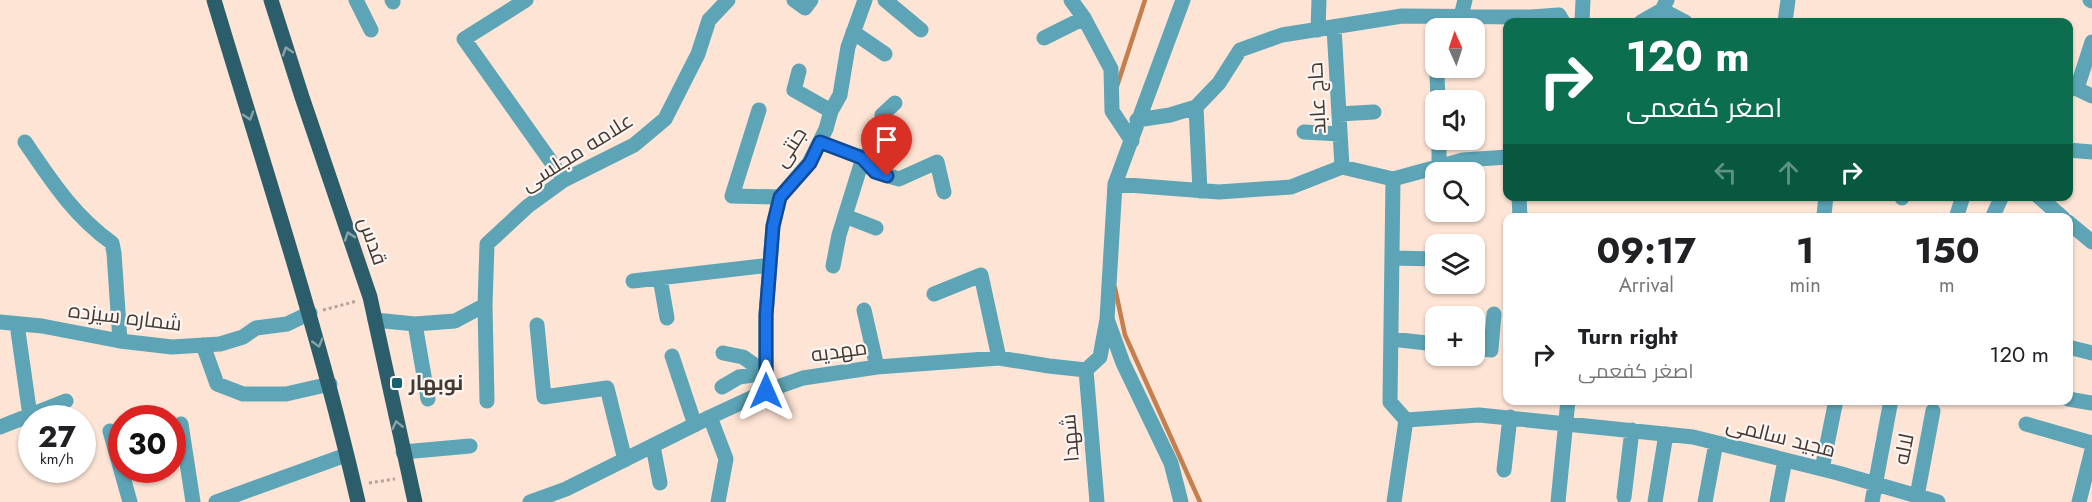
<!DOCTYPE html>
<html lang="en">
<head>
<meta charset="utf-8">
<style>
	:root { --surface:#fff; --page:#f2f2f2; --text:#202124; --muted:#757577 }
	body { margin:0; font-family:Jost,Cairo,sans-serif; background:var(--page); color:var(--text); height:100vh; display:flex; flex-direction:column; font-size:22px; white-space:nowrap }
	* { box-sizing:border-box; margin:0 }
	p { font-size:20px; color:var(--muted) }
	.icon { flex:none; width:33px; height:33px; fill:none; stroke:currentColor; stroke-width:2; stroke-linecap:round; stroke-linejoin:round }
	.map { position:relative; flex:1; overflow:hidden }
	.details { position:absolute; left:1503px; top:213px; width:570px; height:192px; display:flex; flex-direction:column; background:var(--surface); border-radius:12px; box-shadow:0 2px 4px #0004 }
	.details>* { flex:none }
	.banner { position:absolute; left:1503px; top:18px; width:570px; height:183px; border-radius:12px; box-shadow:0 2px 4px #0004; background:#0b6e4f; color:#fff; overflow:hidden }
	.needle { width:39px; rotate:357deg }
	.buttons { position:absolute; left:1425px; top:18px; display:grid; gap:12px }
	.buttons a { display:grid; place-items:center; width:60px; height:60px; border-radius:12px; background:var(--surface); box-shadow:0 2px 4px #0004; font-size:30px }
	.speed { position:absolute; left:18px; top:405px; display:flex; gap:12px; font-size:30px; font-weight:700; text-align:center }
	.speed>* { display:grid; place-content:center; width:78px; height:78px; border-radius:50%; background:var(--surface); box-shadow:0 2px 4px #0004; line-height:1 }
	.speed small { font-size:15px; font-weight:400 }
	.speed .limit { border:9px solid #d22; background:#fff; color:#111 }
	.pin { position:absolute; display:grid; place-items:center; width:51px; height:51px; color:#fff; margin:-62px -26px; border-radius:50% 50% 50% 0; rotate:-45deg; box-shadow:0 0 6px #0007 }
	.pin .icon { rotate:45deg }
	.me { position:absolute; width:66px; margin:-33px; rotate:0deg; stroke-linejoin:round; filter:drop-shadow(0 0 4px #0008) }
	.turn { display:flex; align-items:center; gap:21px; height:126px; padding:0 24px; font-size:27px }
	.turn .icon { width:78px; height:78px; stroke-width:2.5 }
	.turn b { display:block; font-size:42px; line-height:51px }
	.lanes { display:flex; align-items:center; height:57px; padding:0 24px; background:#0003; justify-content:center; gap:30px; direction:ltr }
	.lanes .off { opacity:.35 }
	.eta { display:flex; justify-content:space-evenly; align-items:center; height:102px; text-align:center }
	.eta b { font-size:36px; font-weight:700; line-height:42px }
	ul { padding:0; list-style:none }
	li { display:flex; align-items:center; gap:18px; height:78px; padding:0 24px }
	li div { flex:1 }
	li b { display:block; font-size:22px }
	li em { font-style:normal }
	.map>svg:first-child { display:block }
</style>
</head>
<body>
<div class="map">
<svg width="2092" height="502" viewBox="0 0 2092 502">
	<rect width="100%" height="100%" fill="#fde4d4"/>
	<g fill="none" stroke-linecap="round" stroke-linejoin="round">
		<path stroke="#c57e4d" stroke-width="4.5" d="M1117,86L1145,0
			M1115,288L1125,335L1200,502"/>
		<path stroke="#b7a396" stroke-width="3" stroke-dasharray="3 3" stroke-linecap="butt" d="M323,310L357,301
			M369,483L395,479"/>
		<path stroke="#5da4b6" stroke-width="15" d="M356,0L371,30
			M392,0L393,2
			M526,0L464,39L564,180
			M794,0L805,8L811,0
			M885,0L921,30
			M1071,0L1084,18L1111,69L1112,111L1132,141
			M2090,0L2092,1
			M1662,10L1685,22
			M1461,16L1465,0
			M1582,22L1583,0
			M1641,22L1662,10L1667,0
			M1785,22L1788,0
			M1334,27L1342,167
			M1318,30L1319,0
			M853,32L885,54
			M1044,38L1084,18
			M799,71L794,90L831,111
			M1437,75L1438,100
			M2073,87L2092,96
			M2068,91L2079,82L2092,42
			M1196,107L1200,191
			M759,110L732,196L780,197
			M1339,114L1374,112
			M1137,120L1170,115L1196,107L1219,83L1240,50L1282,35L1402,16L1531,17L1559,15L1563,22
			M1304,132L1340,134
			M1439,140V166
			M25,142C51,180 73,215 112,243L114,253L120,341
			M820,142L863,158L875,172L899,179L937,162L944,192
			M2068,150L2092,152
			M1342,167L1393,179L1463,160L1508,157
			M1393,179L1390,402L1406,420
			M1115,184L1219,192L1291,187L1342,167
			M1519,196L1520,218
			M2038,196L2063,218
			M1902,198V196
			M1824,215L1826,196
			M845,216L876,228
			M1956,218L1963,196
			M1992,218L2002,196
			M2068,222L2092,242
			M1392,258L1436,259
			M833,266L839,235L863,158L888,136L882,115L895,103
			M660,278L667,318
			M633,281L770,265
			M934,294L981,275L999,358
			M485,305L487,401
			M864,310L877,367
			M375,320L415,324L455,321L485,305L487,244L528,206L564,180L634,145L665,119L698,54L709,20L728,0
			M0,322L42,326L120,341L172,347L220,344L243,337L256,328L287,324L310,313
			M17,324L30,416
			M415,324L428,399
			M537,325L544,397L607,388L625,460
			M1391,339L1436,344
			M203,345L217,384L243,394H286L330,384
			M2068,347L2092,353
			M1474,348L1491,350L1494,314
			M723,353L743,357L766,373
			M672,356L695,425
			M1086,370L1097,502
			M722,387L739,377L766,373
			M766,391V315L773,226L780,197L809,163L826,129L831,111L840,95L848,47L865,0
			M2068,399L2092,403
			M710,417L726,459L718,502
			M181,424L193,502
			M2026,424L2092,443
			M0,427L66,401
			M110,431L130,502
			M653,446L660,483
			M403,452L470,446
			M1822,469L1836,400
			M1504,470L1510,417
			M1917,496L1933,411
			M1624,497L1632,430
			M216,502L346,455
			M530,502L566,489L710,417L766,391L803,378L877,367L999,358L1049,366L1086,370L1100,357L1107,319
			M1181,502L1171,463L1123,363L1107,319L1115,184L1183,0
			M1394,502L1406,420L1479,415L1693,437L1838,473L1938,502
			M1558,502L1568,400
			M1655,502L1666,434
			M1705,502L1716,443
			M1777,502L1785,460
			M1872,502L1891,400
			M2079,502L2092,450"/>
		<path stroke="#2b5e6a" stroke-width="15" d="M214,0C264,167 319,332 358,502
			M271,0L302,97L370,297L415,502"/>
	</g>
	<defs><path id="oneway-chevron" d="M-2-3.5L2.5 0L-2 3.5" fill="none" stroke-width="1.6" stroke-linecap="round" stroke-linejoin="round" transform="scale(1.5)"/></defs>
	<g stroke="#89a2a7">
		<use href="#oneway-chevron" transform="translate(287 51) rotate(-108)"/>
		<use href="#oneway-chevron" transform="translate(249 116) rotate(73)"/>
		<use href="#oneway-chevron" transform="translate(349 236) rotate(-109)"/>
		<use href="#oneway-chevron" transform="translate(318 343) rotate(74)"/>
		<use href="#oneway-chevron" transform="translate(397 425) rotate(-103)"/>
	</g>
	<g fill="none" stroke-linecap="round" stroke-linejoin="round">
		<defs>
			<path id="route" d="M766,391V315L773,226L780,197L810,163L820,142L862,158L875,172L887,176"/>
		</defs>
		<use href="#route" stroke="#114b97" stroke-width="15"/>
		<use href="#route" stroke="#1a73e8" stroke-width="10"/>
	</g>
	<rect fill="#186170" stroke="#fcf5f1" stroke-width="2" x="391" y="377" width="12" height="12" rx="3"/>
	<g text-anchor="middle" stroke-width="4.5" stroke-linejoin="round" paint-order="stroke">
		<g font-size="21" fill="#463932" stroke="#fcf5f1">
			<text transform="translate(1317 98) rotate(-93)" y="7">حاج عابد</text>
			<text transform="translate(790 147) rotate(-57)" y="7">جنتی</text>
			<text transform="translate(577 152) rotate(-32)" y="7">علامه مجلسی</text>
			<text transform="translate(373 241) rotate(71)" y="7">قدس</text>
			<text transform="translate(125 317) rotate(7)" y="7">شماره سیزده</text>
			<text transform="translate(839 351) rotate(-8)" y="7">مهدیه</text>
			<text transform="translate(1781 437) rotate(14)" y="7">مجید سالمی</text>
			<text transform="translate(1070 438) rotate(-95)" y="7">شهدا</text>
			<text transform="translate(1904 449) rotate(-79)" y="7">لاله</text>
		</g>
		<g font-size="21" font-weight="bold" fill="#463932" stroke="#fcf5f1" text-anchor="start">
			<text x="409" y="390">نوبهار</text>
		</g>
	</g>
</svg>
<div class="buttons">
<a><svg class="needle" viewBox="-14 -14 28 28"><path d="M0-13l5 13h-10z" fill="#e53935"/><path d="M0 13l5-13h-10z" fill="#757577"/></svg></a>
<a><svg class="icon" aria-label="sound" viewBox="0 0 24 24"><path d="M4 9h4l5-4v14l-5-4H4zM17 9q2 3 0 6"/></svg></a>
<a><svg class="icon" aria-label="search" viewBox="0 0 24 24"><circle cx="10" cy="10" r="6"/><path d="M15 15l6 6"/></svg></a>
<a><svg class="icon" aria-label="layers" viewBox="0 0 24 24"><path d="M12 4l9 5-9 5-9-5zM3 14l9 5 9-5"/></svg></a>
<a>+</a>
</div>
<div class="speed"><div>27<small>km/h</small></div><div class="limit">30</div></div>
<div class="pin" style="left:887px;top:176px;background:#d93025"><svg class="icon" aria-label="arrive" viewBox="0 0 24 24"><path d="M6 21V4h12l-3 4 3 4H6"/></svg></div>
<svg class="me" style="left:766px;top:391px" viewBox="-20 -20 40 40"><path d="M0-17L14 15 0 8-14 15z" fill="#1a73e8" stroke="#fff" stroke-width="4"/></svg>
<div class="banner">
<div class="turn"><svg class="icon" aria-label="right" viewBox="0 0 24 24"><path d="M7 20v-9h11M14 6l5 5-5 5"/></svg><div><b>120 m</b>اصغر کفعمی</div></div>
<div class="lanes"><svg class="icon off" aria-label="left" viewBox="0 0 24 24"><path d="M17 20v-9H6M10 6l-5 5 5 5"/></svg><svg class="icon off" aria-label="ahead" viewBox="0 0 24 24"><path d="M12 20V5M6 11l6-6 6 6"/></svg><svg class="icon" aria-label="right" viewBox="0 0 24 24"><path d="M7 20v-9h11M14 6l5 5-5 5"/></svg></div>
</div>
<section class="details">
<div class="eta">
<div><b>09:17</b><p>Arrival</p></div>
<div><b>1</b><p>min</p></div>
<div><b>150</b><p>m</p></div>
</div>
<ul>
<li><svg class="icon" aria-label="right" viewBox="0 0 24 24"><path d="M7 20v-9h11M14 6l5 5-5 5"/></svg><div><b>Turn right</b><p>اصغر کفعمی</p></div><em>120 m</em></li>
</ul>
</section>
</div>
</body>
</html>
